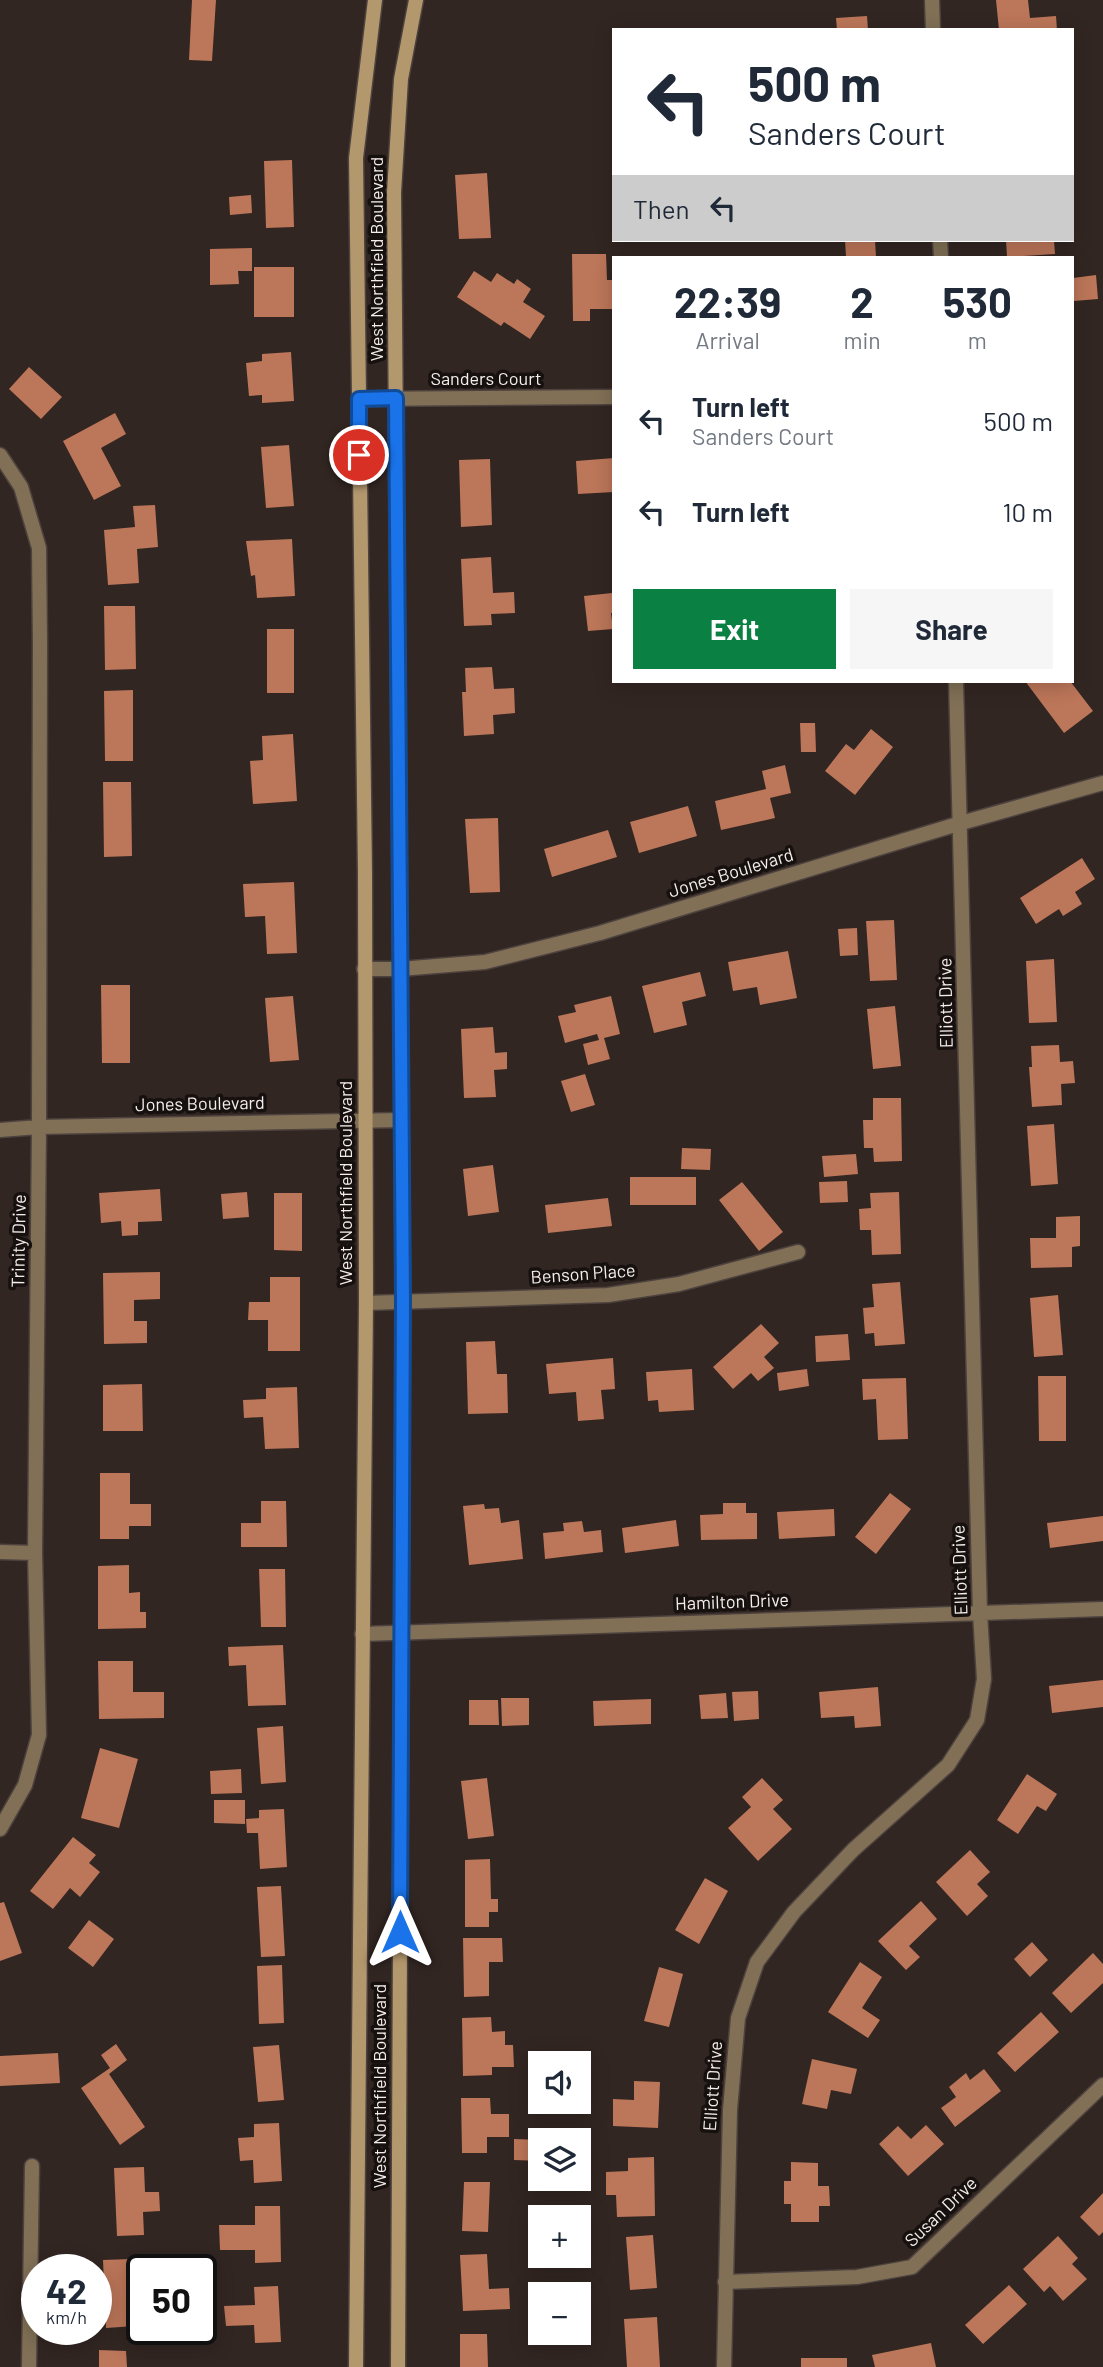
<!DOCTYPE html>
<html lang="en">
<head>
<meta charset="utf-8">
<style>
	:root { --surface:#fff; --page:#f6f6f7; --text:#1f2937; --muted:#747a83; --accent:#0b8043 }
	body { margin:0; font-family:Barlow,sans-serif; background:var(--page); color:var(--text); height:100vh; display:flex; flex-direction:column; font-size:26px; white-space:nowrap }
	* { box-sizing:border-box; margin:0 }
	p { font-size:23px; color:var(--muted) }
	.icon { flex:none; width:38px; height:38px; fill:none; stroke:currentColor; stroke-width:2; stroke-linecap:round; stroke-linejoin:round }
	.map { position:relative; flex:1; overflow:hidden }
	.drawer { position:absolute; left:612px; top:256px; width:462px; height:427px; display:flex; flex-direction:column; background:var(--surface); border-radius:0px; box-shadow:0 4px 18px #0003 }
	.drawer>* { flex:none }
	.guide { position:absolute; left:612px; top:28px; width:462px; height:214px; border-radius:0px; box-shadow:0 4px 18px #0003; background:#fff; color:var(--text); overflow:hidden }
	.buttons { position:absolute; left:528px; top:2051px; display:grid; gap:14px }
	.buttons a { display:grid; place-items:center; width:63px; height:63px; border-radius:0px; background:var(--surface); box-shadow:0 4px 18px #0003; font-size:35px }
	.speed { position:absolute; left:21px; top:2254px; display:flex; gap:14px; font-size:35px; font-weight:700; text-align:center }
	.speed>* { display:grid; place-content:center; width:91px; height:91px; border-radius:50%; background:var(--surface); box-shadow:0 4px 18px #0003; line-height:1 }
	.speed small { font-size:18px; font-weight:400 }
	.speed .limit { border:4px solid #111; border-radius:10px; background:#fff; color:#111 }
	.pin { position:absolute; display:grid; place-items:center; width:60px; height:60px; color:#fff; margin:-30px; border:4px solid #fff; border-radius:50%; box-shadow:0 2px 7px #0007 }
	.me { position:absolute; width:77px; margin:-38px; rotate:0deg; stroke-linejoin:round; filter:drop-shadow(0 0 5px #0008) }
	.turn { display:flex; align-items:center; gap:24px; height:147px; padding:0 21px; font-size:32px }
	.turn .icon { width:91px; height:91px; stroke-width:2.5 }
	.turn b { display:block; font-size:49px; line-height:60px }
	.then { display:flex; align-items:center; height:66px; padding:0 21px; background:#0003; gap:14px; font-size:26px }
	.eta { display:flex; justify-content:space-evenly; align-items:center; height:119px; text-align:center }
	.eta b { font-size:42px; font-weight:700; line-height:49px }
	.action { display:flex; gap:14px; margin-top:auto; padding:14px 21px }
	.action a { flex:1; height:80px; border-radius:0px; background:var(--accent); color:#fff; font-size:28px; font-weight:700; line-height:80px; text-align:center }
	.action a+a { background:var(--page); color:var(--text) }
	ul { padding:0; list-style:none }
	li { display:flex; align-items:center; gap:21px; height:91px; padding:0 21px }
	li div { flex:1 }
	li b { display:block; font-size:26px }
	li em { font-style:normal }
	.map>svg:first-child { display:block }
</style>
</head>
<body>
<div class="map">
<svg width="1103" height="2367" viewBox="0 0 1103 2367">
	<rect width="100%" height="100%" fill="#322622"/>
	<path fill="#bc7659" d="M192,0H216L212,61L189,60Z
		M996,0H1028L1030,18L1056,16L1057,30H999Z
		M867,16L868,30H837L836,18Z
		M292,160L294,227L266,228L264,161Z
		M487,173L491,238L459,239L455,175Z
		M251,195L252,213L230,215L229,197Z
		M845,240H875L876,257H846Z
		M1006,240H1054L1055,254L1007,257Z
		M252,248V271H238L239,284L210,285V249Z
		M572,254H606L607,280H614V309H590V321H573Z
		M254,267H294V317H254Z
		M474,271L491,282L497,273L514,284L517,279L531,289L523,302L545,316L530,339L504,322L501,326L457,297Z
		M1096,275L1098,299L1074,301L1073,278Z
		M291,352L294,401L262,403V395L249,396L246,363L262,361V354Z
		M29,367L62,397L41,419L9,389Z
		M115,413L126,434L101,448L121,486L94,500L63,441Z
		M289,445L294,506L266,508L261,447Z
		M614,458V492L578,494L576,461Z
		M490,459L492,525L461,527L459,460Z
		M155,505L158,547L137,549L139,583L108,585L104,530L135,527L133,506Z
		M292,539L295,596L257,598L255,575L251,576L246,541Z
		M491,557L493,593L514,592L515,613L491,614L492,625L464,626L461,559Z
		M612,593L614,601V613H611L613,629L588,631L584,596Z
		M104,606H135L136,669L105,670Z
		M267,629H294V693H267Z
		M492,667L494,689L514,688L515,713L493,715L494,734L464,736L462,692H466L465,668Z
		M1025,681H1070L1093,711L1064,733Z
		M133,690V761H105L104,691Z
		M800,723H815L816,752H801Z
		M871,729L893,747L855,795L825,771L846,744L854,750Z
		M293,734L297,801L253,804L250,761L263,760L262,736Z
		M785,765L791,793L770,798L775,818L721,830L715,801L766,789L762,771Z
		M103,782H131L132,856L104,857Z
		M688,806L697,836L639,853L630,822Z
		M498,818L500,892L470,893L465,819Z
		M608,830L617,857L552,877L544,849Z
		M1082,858L1095,879L1075,892L1082,904L1063,916L1059,909L1036,924L1020,898Z
		M294,882L297,953L267,954L265,916L245,917L243,884Z
		M894,920L897,980L870,981L866,921Z
		M857,928L858,955L840,956L838,929Z
		M788,951L797,998L760,1005L757,987L733,991L728,962Z
		M1054,959L1057,1022L1029,1023L1026,961Z
		M700,972L706,996L682,1002L687,1025L654,1033L642,986Z
		M101,985H130V1063H102Z
		M293,996L299,1060L270,1062L265,998Z
		M611,996L620,1034L604,1038L610,1059L588,1065L583,1044L599,1040L597,1034L565,1043L558,1016L576,1012L574,1005Z
		M895,1006L901,1066L873,1069L867,1009Z
		M493,1027L495,1053L507,1052V1069L494,1070L496,1097L464,1098L461,1029Z
		M1059,1045L1060,1062L1073,1061L1075,1083L1061,1084L1062,1105L1032,1107L1029,1067H1032L1031,1046Z
		M585,1074L595,1105L571,1112L561,1081Z
		M873,1098H901L902,1161L874,1162L873,1148H864L863,1120H873Z
		M1054,1124L1058,1184L1031,1186L1027,1126Z
		M682,1148L711,1149L710,1170L681,1169Z
		M856,1154L858,1174L824,1177L822,1156Z
		M493,1165L499,1212L468,1216L463,1169Z
		M630,1177H696V1205H630Z
		M847,1181L848,1202L820,1203L819,1182Z
		M742,1182L783,1232L759,1251L719,1200Z
		M160,1189L162,1221L138,1222V1235L122,1236L121,1221L101,1223L99,1193Z
		M247,1192L249,1217L223,1219L221,1194Z
		M899,1192L901,1254L872,1255L871,1230H860L859,1209L871,1208L870,1193Z
		M274,1193H302V1251L274,1250Z
		M608,1198L612,1226L548,1233L545,1205Z
		M1080,1216V1246L1072,1247V1267L1031,1268L1030,1238H1056V1217Z
		M160,1272V1299L134,1300V1321H147V1343L104,1344L103,1273Z
		M270,1277H300V1351H268V1320H248L249,1302H270Z
		M900,1282L905,1344L875,1346L874,1333L865,1334L863,1308L874,1307L872,1284Z
		M1058,1295L1063,1355L1034,1357L1030,1298Z
		M761,1324L779,1343L764,1357L774,1368L758,1381L751,1373L733,1389L713,1367Z
		M848,1334L850,1360L816,1362L815,1336Z
		M495,1341L497,1374H507L508,1413L468,1414L466,1342Z
		M613,1358L615,1389L601,1390L604,1419L578,1421L576,1392L549,1394L546,1364Z
		M692,1369L694,1410L659,1412L658,1400L648,1401L646,1372Z
		M807,1369L809,1386L779,1391L777,1373Z
		M1038,1376H1066V1441H1039Z
		M906,1378L908,1439L878,1440L876,1399L863,1400L862,1379Z
		M142,1384L143,1431H103V1385Z
		M297,1387L299,1448L265,1449L263,1417L244,1418L243,1400L266,1399V1388Z
		M100,1473H130V1504H151V1526H129V1539H100Z
		M890,1493L911,1509L876,1554L855,1537Z
		M261,1501H286L287,1547H241V1523H261Z
		M723,1503H746V1513H757V1539L701,1540L700,1515L723,1514Z
		M484,1504L485,1509L499,1508L501,1523L519,1520L523,1559L469,1565L463,1506Z
		M834,1509L835,1536L779,1539L777,1512Z
		M1103,1516V1541L1050,1548L1047,1523Z
		M676,1520L679,1546L625,1553L622,1528Z
		M582,1521L584,1532L601,1530L603,1552L545,1559L543,1533L564,1531L563,1523Z
		M129,1565V1593L140,1592V1612H146V1628L98,1629V1566Z
		M259,1569H285L286,1627H261Z
		M283,1645L286,1705L248,1706L246,1665L229,1666L228,1647Z
		M98,1661H133V1692H164V1718L99,1719Z
		M1103,1680V1707L1052,1713L1049,1686Z
		M878,1687L881,1726L855,1728L854,1716L821,1718L819,1692Z
		M758,1691L759,1719L734,1721L732,1692Z
		M726,1693L728,1718L701,1719L699,1695Z
		M501,1698H529V1725L502,1726Z
		M651,1699V1724L594,1726L593,1701Z
		M469,1700H498L499,1725H469Z
		M283,1726L286,1782L261,1784L257,1728Z
		M100,1748L138,1759L119,1828L81,1818Z
		M241,1769L242,1793L211,1794L210,1771Z
		M1027,1774L1057,1794L1046,1811L1037,1806L1018,1834L997,1820Z
		M487,1778L494,1836L468,1839L461,1781Z
		M762,1778L783,1800L773,1809L792,1829L758,1861L728,1828L751,1807L742,1797Z
		M214,1800H245V1824L214,1823Z
		M284,1809L287,1867L260,1869L258,1833H247L246,1819L259,1818V1810Z
		M73,1837L96,1855L89,1863L100,1872L80,1897L70,1888L53,1909L30,1891Z
		M970,1850L990,1872L977,1884L988,1896L967,1916L936,1882Z
		M490,1859L491,1899H498V1912H489V1927H465V1860Z
		M705,1878L728,1891L699,1944L675,1930Z
		M281,1886L285,1956L261,1957L257,1887Z
		M921,1901L937,1919L909,1946L920,1957L906,1970L878,1941Z
		M4,1902L22,1953L0,1961V1903Z
		M89,1920L114,1939L93,1967L68,1948Z
		M463,1938H502L503,1962H489V1996L464,1997Z
		M1032,1942L1048,1960L1030,1977L1014,1959Z
		M1093,1953L1103,1964V1983L1071,2013L1052,1993Z
		M860,1962L882,1977L862,2008L880,2020L868,2038L828,2012Z
		M282,1965L284,2023L259,2024L257,1966Z
		M659,1967L683,1974L669,2027L644,2021Z
		M1041,2012L1059,2032L1015,2072L997,2053Z
		M491,2017L492,2032L505,2031V2045H513L514,2067H492V2075L463,2076L462,2018Z
		M116,2044L127,2060L109,2074L145,2127L120,2145L81,2088L110,2068L101,2055Z
		M279,2045L284,2100L258,2102L253,2047Z
		M58,2053L60,2083L0,2086V2056Z
		M812,2059L857,2069L851,2094L831,2090L827,2109L802,2104Z
		M984,2069L1001,2091L955,2127L941,2108L956,2097L949,2087L966,2073L970,2080Z
		M634,2081L660,2082L658,2128L613,2126V2099L634,2100Z
		M461,2098H490L491,2114H509V2137H487V2153H462Z
		M279,2123L282,2181L254,2183L253,2160L240,2161L238,2138L254,2137V2124Z
		M926,2125L944,2144L908,2176L879,2144L898,2126L911,2139Z
		M514,2139L541,2140V2161L514,2160Z
		M654,2157L655,2216L617,2217L616,2195H606V2172L628,2171V2158Z
		M791,2162L818,2163V2186H829L830,2206H819V2222H791V2204H784V2181H791Z
		M144,2167L145,2192H159L160,2211L143,2212L144,2235L117,2236L114,2168Z
		M464,2182H490L488,2232L462,2231Z
		M1103,2193V2232L1099,2236L1080,2217Z
		M255,2206H280L281,2262L255,2263V2250H220L219,2225H255Z
		M653,2235L657,2288L630,2290L626,2237Z
		M1058,2236L1078,2258L1072,2264L1087,2279L1063,2301L1050,2286L1044,2292L1023,2269Z
		M487,2254L489,2289L509,2288L510,2309L463,2311L460,2255Z
		M131,2259L135,2326L106,2328L103,2260Z
		M1009,2285L1027,2304L983,2344L965,2325Z
		M278,2286L281,2342L255,2343L254,2325L226,2326L224,2306L255,2305L254,2287Z
		M657,2317L660,2367H627L624,2319Z
		M460,2334H487L488,2367H460Z
		M931,2343L936,2367H875L872,2355Z
		M99,2350L126,2351L127,2367H99Z
		M801,2358H847V2367H801Z"/>
	<g fill="none" stroke-linecap="round" stroke-linejoin="round">
		<defs>
			<path id="minor" d="M932,0L933,30
				M940,240L941,257
				M359,399L614,397
				M0,455L21,487L39,548L40,644L39,1127L35,1553L39,1735L25,1785L0,1829
				M364,969H400L485,962L600,933L961,823L1103,783
				M0,1130L39,1127L401,1120
				M366,1303L608,1295L679,1284L798,1252
				M0,1552L35,1553
				M362,1634L1103,1609
				M725,2282L857,2277L912,2267L1103,2085
				M29,2367L32,2166
				M724,2367L730,2110L738,2018L757,1962L794,1912L853,1850L948,1765L977,1720L984,1679L980,1613L956,681"/>
			<path id="secondary" d="M356,2367L366,1303L365,874L356,158L375,0
				M398,2367L403,1301L394,192L401,79L416,0"/>
		</defs>
		<use href="#minor" stroke="#4d423e" stroke-width="17"/>
		<use href="#secondary" stroke="#4d423e" stroke-width="17"/>
		<use href="#minor" stroke="#817056" stroke-width="14"/>
		<use href="#secondary" stroke="#b3976d" stroke-width="14"/>
	</g>
	<g fill="none" stroke-linecap="round" stroke-linejoin="round">
		<defs>
			<path id="route" d="M359,455V399L396,398L403,1301L400,1932"/>
		</defs>
		<use href="#route" stroke="#114b97" stroke-width="18"/>
		<use href="#route" stroke="#1a73e8" stroke-width="12"/>
	</g>
	<g text-anchor="middle" stroke-width="7" stroke-linejoin="round" paint-order="stroke">
		<g font-size="18" fill="#f5edea" stroke="#16110f">
			<text transform="translate(377 259) rotate(-90)" y="6">West Northfield Boulevard</text>
			<text x="486" y="385">Sanders Court</text>
			<text transform="translate(731 873) rotate(-17)" y="6">Jones Boulevard</text>
			<text transform="translate(946 1003) rotate(-91)" y="6">Elliott Drive</text>
			<text transform="translate(200 1104) rotate(-1)" y="6">Jones Boulevard</text>
			<text transform="translate(346 1183) rotate(-90)" y="6">West Northfield Boulevard</text>
			<text transform="translate(19 1241) rotate(-89)" y="6">Trinity Drive</text>
			<text transform="translate(583 1274) rotate(-4)" y="6">Benson Place</text>
			<text transform="translate(960 1570) rotate(-92)" y="6">Elliott Drive</text>
			<text transform="translate(732 1602) rotate(-2)" y="6">Hamilton Drive</text>
			<text transform="translate(380 2086) rotate(-90)" y="6">West Northfield Boulevard</text>
			<text transform="translate(713 2086) rotate(-86)" y="6">Elliott Drive</text>
			<text transform="translate(941 2212) rotate(-44)" y="6">Susan Drive</text>
		</g>
	</g>
</svg>
<div class="buttons">
<a><svg class="icon" aria-label="sound" viewBox="0 0 24 24"><path d="M4 9h4l5-4v14l-5-4H4zM17 9q2 3 0 6"/></svg></a>
<a><svg class="icon" aria-label="layers" viewBox="0 0 24 24"><path d="M12 4l9 5-9 5-9-5zM3 14l9 5 9-5"/></svg></a>
<a>+</a>
<a>−</a>
</div>
<div class="speed"><div>42<small>km/h</small></div><div class="limit">50</div></div>
<div class="pin" style="left:359px;top:455px;background:#d93025"><svg class="icon" aria-label="arrive" viewBox="0 0 24 24"><path d="M6 21V4h12l-3 4 3 4H6"/></svg></div>
<svg class="me" style="left:400px;top:1932px" viewBox="-20 -20 40 40"><path d="M0-17L14 15 0 8-14 15z" fill="#1a73e8" stroke="#fff" stroke-width="4"/></svg>
<div class="guide">
<div class="turn"><svg class="icon" aria-label="left" viewBox="0 0 24 24"><path d="M17 20v-9H6M10 6l-5 5 5 5"/></svg><div><b>500 m</b>Sanders Court</div></div>
<div class="then">Then<svg class="icon" aria-label="left" viewBox="0 0 24 24"><path d="M17 20v-9H6M10 6l-5 5 5 5"/></svg></div>
</div>
<section class="drawer">
<div class="eta">
<div><b>22:39</b><p>Arrival</p></div>
<div><b>2</b><p>min</p></div>
<div><b>530</b><p>m</p></div>
</div>
<ul>
<li><svg class="icon" aria-label="left" viewBox="0 0 24 24"><path d="M17 20v-9H6M10 6l-5 5 5 5"/></svg><div><b>Turn left</b><p>Sanders Court</p></div><em>500 m</em></li>
<li><svg class="icon" aria-label="left" viewBox="0 0 24 24"><path d="M17 20v-9H6M10 6l-5 5 5 5"/></svg><div><b>Turn left</b></div><em>10 m</em></li>
</ul>
<div class="action"><a>Exit</a><a>Share</a></div>
</section>
</div>
</body>
</html>
